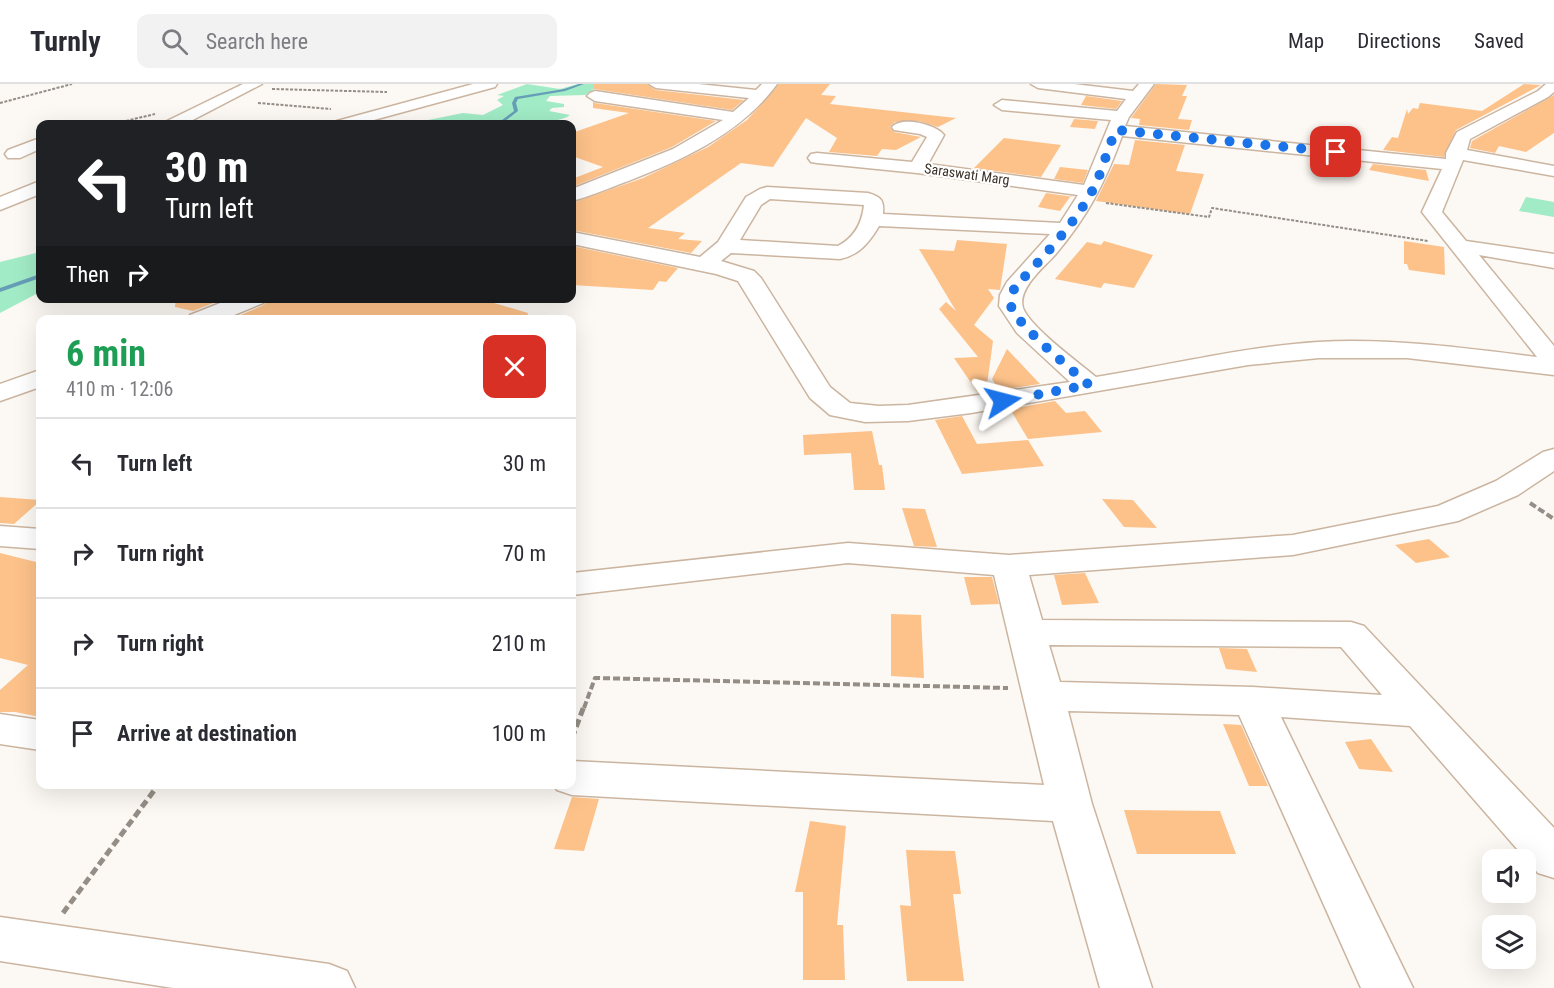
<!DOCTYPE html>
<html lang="en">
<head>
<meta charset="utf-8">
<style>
	:root { --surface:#fff; --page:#f2f2f3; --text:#2b2b33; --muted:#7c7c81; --line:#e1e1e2 }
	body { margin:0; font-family:"Roboto Condensed",sans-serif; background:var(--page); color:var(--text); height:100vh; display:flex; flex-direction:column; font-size:22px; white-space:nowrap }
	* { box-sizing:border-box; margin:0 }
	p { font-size:20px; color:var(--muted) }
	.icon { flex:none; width:33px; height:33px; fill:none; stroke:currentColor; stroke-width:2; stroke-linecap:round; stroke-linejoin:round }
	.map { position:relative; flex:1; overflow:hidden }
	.panel { position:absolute; left:36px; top:231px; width:540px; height:474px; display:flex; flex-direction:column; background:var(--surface); border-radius:12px; box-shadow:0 6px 24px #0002 }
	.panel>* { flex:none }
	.banner { position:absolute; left:36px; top:36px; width:540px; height:183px; border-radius:12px; box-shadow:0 6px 24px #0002; background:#202124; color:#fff; overflow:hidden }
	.tools { position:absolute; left:1482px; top:765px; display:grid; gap:12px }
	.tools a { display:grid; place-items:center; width:54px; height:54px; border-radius:12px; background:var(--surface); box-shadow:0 6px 24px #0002; font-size:30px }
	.pin { position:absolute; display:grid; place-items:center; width:51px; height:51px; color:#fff; margin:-26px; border-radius:12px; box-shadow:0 3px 9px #0006 }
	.me { position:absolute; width:66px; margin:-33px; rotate:81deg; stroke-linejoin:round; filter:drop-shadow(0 0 4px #0008) }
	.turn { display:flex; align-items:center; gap:21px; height:126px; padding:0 30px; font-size:27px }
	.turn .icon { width:78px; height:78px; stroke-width:2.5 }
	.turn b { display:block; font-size:42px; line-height:51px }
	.then { display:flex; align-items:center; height:57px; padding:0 30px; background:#0003; gap:12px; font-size:22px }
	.round { display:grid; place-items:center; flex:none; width:63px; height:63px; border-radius:12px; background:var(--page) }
	.overview { display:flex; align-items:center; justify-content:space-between; height:102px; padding:0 30px }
	h1 { font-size:36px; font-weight:700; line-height:45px; color:#1e9e55 }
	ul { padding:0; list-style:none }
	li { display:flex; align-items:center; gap:18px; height:90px; padding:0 30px; border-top:2px solid var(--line) }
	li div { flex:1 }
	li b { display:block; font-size:22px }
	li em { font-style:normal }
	header { display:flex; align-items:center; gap:36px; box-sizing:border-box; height:84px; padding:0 30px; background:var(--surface); border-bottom:2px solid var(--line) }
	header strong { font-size:28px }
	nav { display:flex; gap:33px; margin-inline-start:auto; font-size:21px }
	.search { width:420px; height:54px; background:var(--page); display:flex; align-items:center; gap:15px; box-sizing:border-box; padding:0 21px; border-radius:12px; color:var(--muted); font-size:22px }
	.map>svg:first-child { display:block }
</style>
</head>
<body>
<header>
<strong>Turnly</strong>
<div class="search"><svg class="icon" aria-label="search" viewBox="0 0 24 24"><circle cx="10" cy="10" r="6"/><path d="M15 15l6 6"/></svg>Search here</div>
<nav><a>Map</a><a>Directions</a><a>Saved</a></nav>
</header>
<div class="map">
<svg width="1554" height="904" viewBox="0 0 1554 904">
	<rect width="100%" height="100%" fill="#fcf8f3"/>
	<path fill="#a1ebc6" d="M527,0L560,5L578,0H601L585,11L550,12L546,17L564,20V23L552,24L549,27L570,31C556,44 454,40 429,40L423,37L463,29L483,31L503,21L497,16L504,12L497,11Z
		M1526,113L1554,118V133L1519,127Z
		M40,168V208L0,229V178Z"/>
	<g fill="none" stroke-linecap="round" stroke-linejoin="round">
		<path fill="#669eb7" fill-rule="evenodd" d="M579,0H584L565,7L518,15L516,19L518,27L504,38L495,40H446L448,39L495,38L502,36L514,27L512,19L515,13L564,5Z
			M40,190V194L0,208V204Z"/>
	</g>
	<path fill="#fdc28a" d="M594,0H647L656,6L744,16L732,26L594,5Z
		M779,0H830L821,11L836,12L830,20L956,34L938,43L919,37L895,38L890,43L894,48L921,53L896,66L882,65L877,72L829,68L837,54L806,34L773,83L741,79L648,144L685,149L678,155L702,157L691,169L572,146V119L643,94L708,63L747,36Z
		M1156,0L1187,1L1182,12H1187L1178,35L1192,36L1189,46L1139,41L1140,35L1131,34Z
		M1524,0L1541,1L1456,46L1444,73L1383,66L1392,53L1398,54L1407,25L1408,30L1413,24L1418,25L1420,19L1482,27Z
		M1554,11V49L1526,68L1499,62L1495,69L1470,64L1472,57Z
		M1086,12L1122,17L1116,25L1081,21Z
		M593,18L595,19L716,37L672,63L572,103V95L603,83L572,72V49L629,29L593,24Z
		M1074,35L1098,37L1095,45L1070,43Z
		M1004,54L1061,61L1041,93L974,84Z
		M1135,56L1185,61L1176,87L1204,90L1190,130L1096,117L1114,80L1129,81Z
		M1373,80L1426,86L1429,97L1369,86Z
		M1060,83L1088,86L1083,99L1054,95Z
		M1046,109L1074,113H1070L1060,127L1038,123Z
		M957,156L1007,160L1000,206L988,205L994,214L974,241L993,257L986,308L978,309L954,274L978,273L939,225L946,218L956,227L919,165L954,167Z
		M1104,157L1153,171L1134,204L1104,199L1101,204L1055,195L1087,158L1101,161Z
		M1404,157L1444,163L1445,191L1409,186L1407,180H1404Z
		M572,162L678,184L666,198L659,197L653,206L572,201Z
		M176,214H226L193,227L175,223Z
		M268,214H477L528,229L527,236H229L264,221Z
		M1007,265L1040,300L999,306L992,295Z
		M1055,317L1066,329L1085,327L1102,348L1028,355L1010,325Z
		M962,332L977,360L1028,356L1044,382L962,390L935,336Z
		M872,347L879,381H882L885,406H854L851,369L804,371L803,351Z
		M0,413L40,416V417L14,440L0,439Z
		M1102,415L1133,416L1157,444L1124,443Z
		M902,424L925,425L937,463L914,462Z
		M1429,455L1450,473L1416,479L1395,461Z
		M0,469L40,479V633L15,628H0V606L28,581L0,574Z
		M1085,489L1099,519L1062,521L1054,491Z
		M964,493H992L999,520L971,521Z
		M891,530L921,531L924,594L891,592Z
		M1219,564L1247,565L1257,588L1226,585Z
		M1223,640L1241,641L1268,702H1249Z
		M1371,655L1393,688L1359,685L1345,658Z
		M572,713L599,715L584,767L554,765Z
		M1124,726L1220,727L1236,770H1137Z
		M810,737L846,742L837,841H843L845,896H803V808H795Z
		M906,766L955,767L961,810H953L964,897H907L900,821L911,822Z"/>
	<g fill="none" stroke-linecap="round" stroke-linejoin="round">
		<defs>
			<path id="minor" d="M243,0H262L185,40H165L167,37Z
				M473,0H497L495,3L359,40H335L337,37Z
				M649,0H698L756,6L762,0H777C740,51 678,78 620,100C604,106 588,113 572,117V105L673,65L723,36L595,17L587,12L590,9L595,7L733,28L749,14L656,4Z
				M1031,0H1074L1133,7L1139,0H1154L1129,33L1125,42L1446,75V69L1457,48L1538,7L1546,0H1554V8L1548,13L1470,55L1467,66L1554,82V92L1463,76L1442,128L1466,157L1554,170V184L1479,171L1554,262V291L1407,274H1319L1248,281L971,329L908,337L865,338L830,331L810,314L738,197L716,190L572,160V148L700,173L718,158L746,113L760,105L767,103L868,109C882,113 884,117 883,130L1060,139L1078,111L917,89L817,79L811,78L808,74L811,70L817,69L912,78L927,53L920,50L894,46L892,43C902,32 935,40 944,51L928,80L1084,101L1111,36L1002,26L994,21L1002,16L1117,27L1126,15L1038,4ZM1122,52L1442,85L1422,128L1537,273C1464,264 1391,254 1318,258C1243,263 1170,281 1096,293C1079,279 1030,243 1023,224C1017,205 1044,183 1055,171C1088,132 1105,99 1122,52ZM770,115L864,121C862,139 855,153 838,162L740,156L761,121ZM879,142L1050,150L1007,198L1000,211L999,222L1017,249L1070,298L908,321L879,322L850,319L830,303L761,194L754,187L721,177L731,169L840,175C859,171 869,159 879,142Z
				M40,54V65L20,74H8L5,70L8,66Z
				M40,97V110L0,126V113Z
				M233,214H266L263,219L222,236H187L190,231Z
				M40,286V303L0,317V300Z
				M1554,365V387L1518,411L1458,437L1293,471L1029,491L1042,536L1351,538L1364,542L1554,744V794L1538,789L1410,642L1281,633L1413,904H1361L1239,631L1068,627L1092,720L1152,904H1100L1053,737L572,711L557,706L554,700H572V677L1044,701L994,491L848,479L572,511V489L848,459L1009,471L1293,451L1438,422L1496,397L1543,368ZM1049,561L1341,563L1382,611L1253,603L1060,598Z
				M0,442L40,445V465L0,462Z
				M0,630L40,636V666L0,660Z
				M0,833L329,880L347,887L355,904H173L0,877Z"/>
		</defs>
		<use href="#minor" stroke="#cbb5a0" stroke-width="3"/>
		<path stroke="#948e86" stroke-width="2" stroke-dasharray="3 1.5" stroke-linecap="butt" d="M272,5L387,8
			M0,19L72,0
			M258,19L331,25
			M113,40L155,30
			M1106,119L1209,133L1212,124L1428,157"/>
		<path stroke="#948e86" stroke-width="4" stroke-dasharray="7 3" stroke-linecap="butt" d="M1530,419L1554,435
			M584,624L595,594L1008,604"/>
		<path stroke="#948e86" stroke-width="5" stroke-dasharray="8 4" stroke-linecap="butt" d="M572,654L584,622
			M63,829L159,700"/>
		<use href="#minor" fill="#fff" fill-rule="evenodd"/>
	</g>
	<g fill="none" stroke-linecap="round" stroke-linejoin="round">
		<path stroke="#1a73e8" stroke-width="10" stroke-dasharray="0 18" d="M1003,317L1089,301C1070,284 1023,246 1012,225C1009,218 1012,210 1015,203C1044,172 1081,134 1098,95C1104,79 1109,62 1116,46L1336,68"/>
	</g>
	<g text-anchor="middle" stroke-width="4.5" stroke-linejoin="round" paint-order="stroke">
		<g font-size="14" fill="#3a3229" stroke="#fff">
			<text transform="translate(967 90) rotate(8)" y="5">Saraswati Marg</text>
		</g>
	</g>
</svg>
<div class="tools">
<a><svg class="icon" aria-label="sound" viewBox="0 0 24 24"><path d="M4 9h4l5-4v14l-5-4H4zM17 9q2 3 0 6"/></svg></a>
<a><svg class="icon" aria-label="layers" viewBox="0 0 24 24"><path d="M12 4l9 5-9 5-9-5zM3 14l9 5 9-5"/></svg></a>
</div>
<div class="pin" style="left:1336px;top:68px;background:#d93025"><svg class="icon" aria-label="arrive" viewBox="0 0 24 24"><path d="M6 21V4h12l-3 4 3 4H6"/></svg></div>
<svg class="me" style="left:1003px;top:317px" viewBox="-20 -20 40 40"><path d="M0-17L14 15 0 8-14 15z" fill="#1a73e8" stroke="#fff" stroke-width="4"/></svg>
<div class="banner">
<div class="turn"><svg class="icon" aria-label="left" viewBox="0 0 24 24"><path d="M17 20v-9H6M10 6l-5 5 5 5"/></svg><div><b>30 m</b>Turn left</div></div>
<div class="then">Then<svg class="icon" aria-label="right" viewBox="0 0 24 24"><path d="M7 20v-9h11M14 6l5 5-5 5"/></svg></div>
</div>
<section class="panel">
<div class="overview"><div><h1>6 min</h1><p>410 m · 12:06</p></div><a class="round" style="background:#d93025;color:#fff"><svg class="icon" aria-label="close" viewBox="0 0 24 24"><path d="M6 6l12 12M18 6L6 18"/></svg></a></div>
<ul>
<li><svg class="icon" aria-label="left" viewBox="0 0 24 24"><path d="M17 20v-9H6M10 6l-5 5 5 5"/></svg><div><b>Turn left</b></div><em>30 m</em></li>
<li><svg class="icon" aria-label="right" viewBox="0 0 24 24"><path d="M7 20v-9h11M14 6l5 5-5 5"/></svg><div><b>Turn right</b></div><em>70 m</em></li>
<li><svg class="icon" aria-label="right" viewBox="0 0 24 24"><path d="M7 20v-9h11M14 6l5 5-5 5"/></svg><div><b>Turn right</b></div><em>210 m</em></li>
<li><svg class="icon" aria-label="arrive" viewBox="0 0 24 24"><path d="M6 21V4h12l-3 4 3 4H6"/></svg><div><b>Arrive at destination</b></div><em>100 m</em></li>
</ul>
</section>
</div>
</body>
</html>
